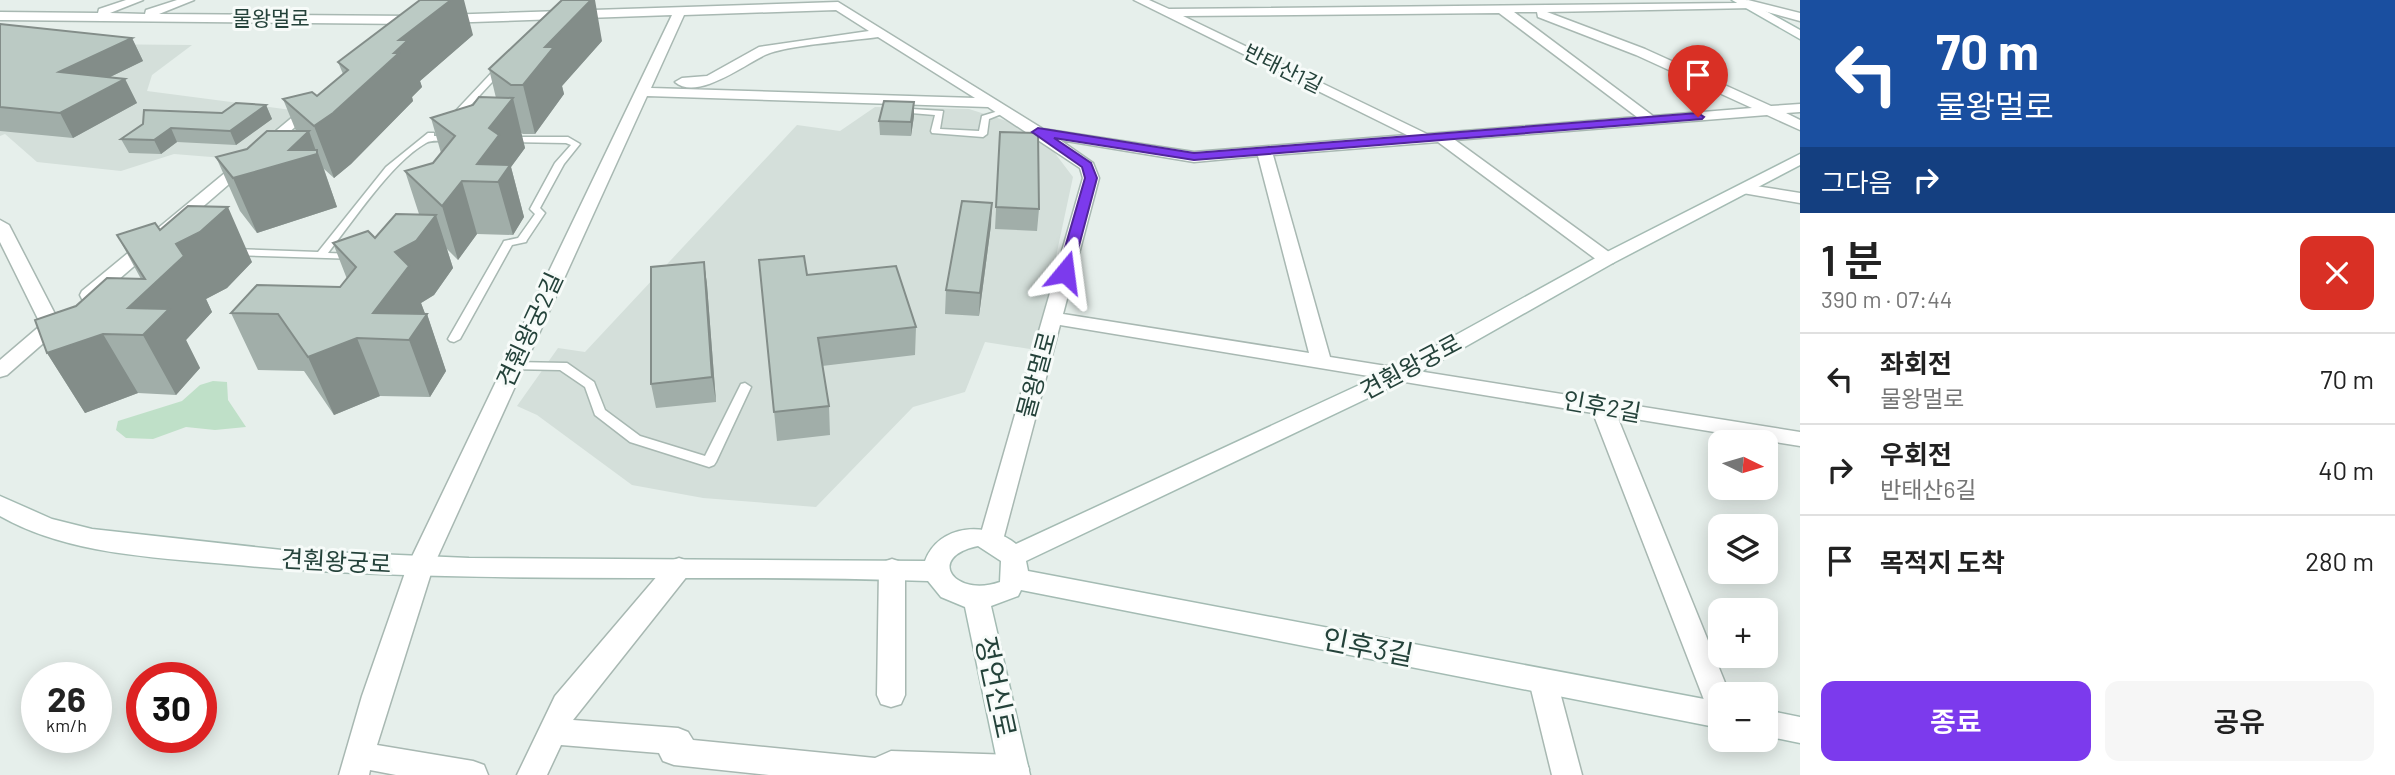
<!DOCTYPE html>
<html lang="ko">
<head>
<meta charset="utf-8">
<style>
	:root { --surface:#fff; --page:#f6f6f6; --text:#222; --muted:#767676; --line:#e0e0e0; --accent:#7c3aed }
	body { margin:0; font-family:Barlow,"Noto Sans KR",sans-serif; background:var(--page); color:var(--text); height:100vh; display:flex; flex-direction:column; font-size:26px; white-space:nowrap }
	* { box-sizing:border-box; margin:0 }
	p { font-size:23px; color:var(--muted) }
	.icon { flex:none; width:38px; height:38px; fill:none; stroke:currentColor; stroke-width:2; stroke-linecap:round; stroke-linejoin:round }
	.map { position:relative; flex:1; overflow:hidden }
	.details { display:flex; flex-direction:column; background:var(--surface); width:595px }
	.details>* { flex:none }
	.guide { background:#1a4fa0; color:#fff; overflow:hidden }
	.needle { width:46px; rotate:95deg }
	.fabs { position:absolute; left:1708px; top:430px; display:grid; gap:14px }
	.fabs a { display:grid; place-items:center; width:70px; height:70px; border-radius:14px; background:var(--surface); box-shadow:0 4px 18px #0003; font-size:35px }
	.speed { position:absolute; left:21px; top:662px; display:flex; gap:14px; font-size:35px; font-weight:700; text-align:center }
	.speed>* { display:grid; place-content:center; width:91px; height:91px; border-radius:50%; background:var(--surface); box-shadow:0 4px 18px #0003; line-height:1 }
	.speed small { font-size:18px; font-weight:400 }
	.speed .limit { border:10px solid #d22; background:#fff; color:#111 }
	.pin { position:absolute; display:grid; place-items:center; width:60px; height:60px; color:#fff; margin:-72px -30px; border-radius:50% 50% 50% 0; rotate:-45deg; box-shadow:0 0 7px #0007 }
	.pin .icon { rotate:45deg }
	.me { position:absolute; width:77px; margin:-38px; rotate:16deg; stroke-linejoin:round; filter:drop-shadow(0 0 5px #0008) }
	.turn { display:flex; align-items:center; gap:24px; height:147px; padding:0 21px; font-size:32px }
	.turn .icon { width:91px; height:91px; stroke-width:2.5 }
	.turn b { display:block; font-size:49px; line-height:60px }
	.then { display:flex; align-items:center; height:66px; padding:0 21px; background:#0003; gap:14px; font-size:26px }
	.round { display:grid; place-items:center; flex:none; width:74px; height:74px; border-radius:14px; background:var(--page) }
	.summary { display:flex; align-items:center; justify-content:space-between; height:119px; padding:0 21px }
	h1 { font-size:42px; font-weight:600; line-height:52px }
	.button { display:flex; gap:14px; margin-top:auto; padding:14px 21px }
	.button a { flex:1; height:80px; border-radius:14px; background:var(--accent); color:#fff; font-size:28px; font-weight:600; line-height:80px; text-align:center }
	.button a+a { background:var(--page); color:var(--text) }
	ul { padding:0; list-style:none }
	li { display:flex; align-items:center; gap:21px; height:91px; padding:0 21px; border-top:2px solid var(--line) }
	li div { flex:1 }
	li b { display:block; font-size:26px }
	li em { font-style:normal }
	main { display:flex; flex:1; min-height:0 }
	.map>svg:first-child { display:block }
</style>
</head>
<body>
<main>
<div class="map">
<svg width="1800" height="775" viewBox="0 0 1800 775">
	<rect width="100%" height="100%" fill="#e6efeb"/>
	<path fill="#d4dfda" d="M0,26L82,44L192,45L152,75L147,91L299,111L236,159L174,154L121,171L37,162L5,134L0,136Z
		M875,107L969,109L1013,123L1051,148L1073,177L1036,350L985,342L965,392L913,407L816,507L703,498L632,485L537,415L517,406L558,348L585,352L797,125L840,131Z"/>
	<path fill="#bfe0c8" d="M213,381L227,382L228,400L246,427L215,430L186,427L153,439L126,438L116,430L118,421L182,401L200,385Z"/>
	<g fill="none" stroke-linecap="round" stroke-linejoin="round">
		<defs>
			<path id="lane" d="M498,66L505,68L457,120H451V116Z
				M896,108L943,111L940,129L979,131L982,116L1005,109L1009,111L989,119L987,134L983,137L932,133L931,131L935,115L899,112H896Z
				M428,133H434V136H453L457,139C448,144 435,138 426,143C391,163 354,220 328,253L354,254L358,255V259L232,255L227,252L232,249L318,252L386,167Z
				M506,137H568L580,144L564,164L540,208L545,213L527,240L526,242L512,245L460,339L454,342L450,341L448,339L503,243L504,241L518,238L535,214L530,209L555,163L571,145L566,143L503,142L502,140Z
				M513,362L567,363L594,382L605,410L640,436L705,456L741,384L745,383L751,387L716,462L714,465L709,467L630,442L595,415L585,387L560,370L509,369L507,366Z"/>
			<path id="street" d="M126,0H143L110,13L145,14L146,10L177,0H194L159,14L413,16L838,2L1043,129L1194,152L1407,135L1134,0H1149L1169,9L1737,3L1748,0L1800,13V21L1753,8L1547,12L1645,49L1771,106L1800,104V112L1786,113L1800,120V130L1767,115L1455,140L1613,255L1616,259L1613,263H1601L1438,142L1273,155L1330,357L1800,432V446L1617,416L1730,695H1720V717L1710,714L1706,705L1593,413L1060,325L1003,540L1000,546L991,549L982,546L979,540L1083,178L1080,168L988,107L647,96L433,567L377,745L473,761L484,765L488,775H396L370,770L369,775H339L362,696L407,567L672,15L413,24L0,20V12L98,13L99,9ZM836,10L869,31L759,47L707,76L682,78L675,82C697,101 744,65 765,55C786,45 851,41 878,37L975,98L651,88L684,15ZM1514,12H1537L1538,17L1636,55L1752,108L1653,116ZM1499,13L1637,117L1427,134L1183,16ZM1060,140L1194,162L1258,156L1309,353L1063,314L1099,178L1093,163Z
				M312,101L319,105L317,108L96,299H82L80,295L82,291Z
				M1743,184L1800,193V203L1737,192L1735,189Z
				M0,220L9,225L55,314L62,312L72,318L7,375L0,377V360L41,325L0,242Z
				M679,558L688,561L692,568L688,575L573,720L678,728L688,732L693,740L875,758L891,751L1014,755L1025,759L1029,769L1026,775H769L674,765L663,761L659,753L561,745L547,775H517L555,696L670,561Z
				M892,559L901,562L905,569V695L901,704L891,707L881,704L877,695L879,569L883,562Z
				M1543,669L1553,673L1557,681L1582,775H1552L1529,681L1533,673Z"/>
			<path id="secondary" d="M1732,0H1746L1800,30V39Z
				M1800,154V165L1613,263L1410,378L1026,561L1028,571L1720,702V728L1021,590L1018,596L991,606L1030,775H1000L965,607L941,597L928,581C694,573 459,586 226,564C150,557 67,554 0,516V496L52,519L92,529L282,550L469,558L925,561C939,524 987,521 1016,544L1396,368L1601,255ZM978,546L1001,561L1000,582C954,598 925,557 978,546Z
				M1766,710L1800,717V743L1766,736Z"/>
		</defs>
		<use href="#lane" stroke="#a8b8b2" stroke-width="3"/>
		<use href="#street" stroke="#a8b8b2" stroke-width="3"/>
		<use href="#secondary" stroke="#a4bbb3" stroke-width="3"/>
		<use href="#lane" fill="#fff" fill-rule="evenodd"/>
		<use href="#street" fill="#fff" fill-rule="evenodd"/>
		<use href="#secondary" fill="#fff" fill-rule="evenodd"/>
	</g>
	<path fill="#a1aea9" d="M0,24L132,38L143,61L110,77L125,79L137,103L73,138L0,131Z
		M473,35L420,81L422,87L412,97L413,101L351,164L334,178L324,169L337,207L257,233L240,211L216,157L247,149L296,131L283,99L317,96L343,74L338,62Z
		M602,41L562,86L564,94L535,134H523L521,133L525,148L511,167L524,217L513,235L477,234L458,260L447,249L453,268L434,295L421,303L425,314H427L446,371L430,397L380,396L334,415L304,371L258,370L231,313L340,287L347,279L333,243L375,238L419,214L405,171L433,163L441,153L431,118L496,98L489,69Z
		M266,105L272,119L236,145L177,142L161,154L129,153L121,139L222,113Z
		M914,116L911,136L880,135L879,121Z
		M1000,132L1039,209L1037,231L995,229Z
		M991,225L979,316L945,314L946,290Z
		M160,230L252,262L227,288L206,299L212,312L186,340L200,368L176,395L138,393L85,413L47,353L76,306L141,279L117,235Z
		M759,260L807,275L916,327L915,355L822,366L829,406L830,435L777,441Z
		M704,262L707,285L716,402L656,408L651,384Z"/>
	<path fill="#838d89" d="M451,0H464L473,35L420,81L422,87L412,97L413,101L351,164L334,178L314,126L394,53L399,40Z
		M591,0H595L602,41L562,86L564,94L535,134L523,85L545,47Z
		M132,38L143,61L71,96L59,72Z
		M125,79L137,103L73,138L60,113Z
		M513,98L525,148L511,167L524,217L513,235L498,182L477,164L489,128Z
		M914,102V116L911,136V122Z
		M266,105L272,119L236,145L230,131Z
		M171,128L177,142L161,154L154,140Z
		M309,131L317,154V150L337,207L257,233L233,178Z
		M462,181L477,234L458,260L442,206Z
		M992,203L991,225L979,316L980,293Z
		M228,207L252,262L227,288L206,299L212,312L186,340L200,368L176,395L128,308L176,244Z
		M436,215L453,268L434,295L421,303L426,316L427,314L446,371L430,397L409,340L373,313L395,252Z
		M704,262L707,285L716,402L712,377Z
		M103,334L138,393L85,413L47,353Z
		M357,338L380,396L334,415L308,357Z"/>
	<path fill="#bbcac4" stroke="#838d89" stroke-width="2" d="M420,0H451L399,40H408L394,53H399L333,113L314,126L283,99L312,92L317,96L348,70L338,62Z
		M562,0H591L545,47H554L523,85H511L489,69Z
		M0,24L132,38L59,72L125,79L60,113L0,107Z
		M479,97L513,98L489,128L499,135L477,164L510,165L498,182L462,181L442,206L405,171L433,163L455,136L431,118L473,105Z
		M884,101L914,102L911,122L879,121Z
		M236,103L266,105L230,131L171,128L154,140L121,139L143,124L144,110L222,113Z
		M267,131H309L289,150H317V154L233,178L216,157L247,149Z
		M1000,132L1038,133L1039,209L996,207Z
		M962,201L992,203L980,293L946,290Z
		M188,206L228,207L200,232L176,244L184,256L128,308L169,309L143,335L103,334L47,353L35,320L76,306L107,278L145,279L117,235L155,223L160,230Z
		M396,214L436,215L416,241L395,252L409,266L373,313L427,314L409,340L357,338L308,357L278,314L231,313L257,285L340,287L356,267L333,243L368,231L375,238Z
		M804,256L807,275L896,266L916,327L818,338L829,406L774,412L759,260Z
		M704,262L712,377L651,384V267Z"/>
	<path fill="#7c3aed" stroke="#51269a" stroke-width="2" d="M1698,113L1704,117L1702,119L1194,160L1054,138L1091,163L1097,178L1072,272L1065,276L1058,272L1085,178L1082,167L1032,132L1038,128L1194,153Z"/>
	<g text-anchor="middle" stroke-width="6" stroke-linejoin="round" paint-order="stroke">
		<g font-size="21" fill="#24423a" stroke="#f7fbf9">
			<text x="271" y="26">물왕멀로</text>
			<text transform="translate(1283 69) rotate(26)" y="7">반태산1길</text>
		</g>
		<g font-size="24" fill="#24423a" stroke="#f7fbf9">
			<text transform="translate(530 330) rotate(-65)" y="8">견훤왕궁2길</text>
			<text transform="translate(1411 367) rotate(-28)" y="8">견훤왕궁로</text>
			<text transform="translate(1037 375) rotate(-75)" y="8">물왕멀로</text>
			<text transform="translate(1602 407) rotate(10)" y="8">인후2길</text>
			<text transform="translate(336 562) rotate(3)" y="8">견훤왕궁로</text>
		</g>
		<g font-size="28" fill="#24423a" stroke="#f7fbf9">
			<text transform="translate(1368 647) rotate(11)" y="10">인후3길</text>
			<text transform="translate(996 687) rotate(78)" y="10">정언신로</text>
		</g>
	</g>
</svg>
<div class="fabs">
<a><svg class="needle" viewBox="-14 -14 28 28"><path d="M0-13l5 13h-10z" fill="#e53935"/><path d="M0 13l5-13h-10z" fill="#767676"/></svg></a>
<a><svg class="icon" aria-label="layers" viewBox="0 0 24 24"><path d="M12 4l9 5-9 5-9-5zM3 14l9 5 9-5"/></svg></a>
<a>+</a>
<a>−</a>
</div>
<div class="speed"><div>26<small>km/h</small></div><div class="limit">30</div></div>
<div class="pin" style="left:1698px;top:117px;background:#d93025"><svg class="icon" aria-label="arrive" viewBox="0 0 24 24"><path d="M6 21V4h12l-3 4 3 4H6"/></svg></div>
<svg class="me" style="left:1065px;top:272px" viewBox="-20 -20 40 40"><path d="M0-17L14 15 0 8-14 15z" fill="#7c3aed" stroke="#fff" stroke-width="4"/></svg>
</div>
<section class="details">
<div class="guide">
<div class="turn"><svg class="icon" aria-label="left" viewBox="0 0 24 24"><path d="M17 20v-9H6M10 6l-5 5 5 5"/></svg><div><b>70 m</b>물왕멀로</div></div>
<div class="then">그다음<svg class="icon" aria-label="right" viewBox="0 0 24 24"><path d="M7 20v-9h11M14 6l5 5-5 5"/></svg></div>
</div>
<div class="summary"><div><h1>1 분</h1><p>390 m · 07:44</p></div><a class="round" style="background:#d93025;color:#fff"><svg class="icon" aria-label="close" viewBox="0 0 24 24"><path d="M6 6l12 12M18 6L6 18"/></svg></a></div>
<ul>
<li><svg class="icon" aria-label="left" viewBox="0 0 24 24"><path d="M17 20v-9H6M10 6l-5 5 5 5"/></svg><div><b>좌회전</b><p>물왕멀로</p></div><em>70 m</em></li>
<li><svg class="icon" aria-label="right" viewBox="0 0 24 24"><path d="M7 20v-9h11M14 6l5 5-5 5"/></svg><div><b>우회전</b><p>반태산6길</p></div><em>40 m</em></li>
<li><svg class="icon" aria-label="arrive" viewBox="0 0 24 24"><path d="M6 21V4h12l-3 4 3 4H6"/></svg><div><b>목적지 도착</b></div><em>280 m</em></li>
</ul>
<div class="button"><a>종료</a><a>공유</a></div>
</section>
</main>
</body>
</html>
